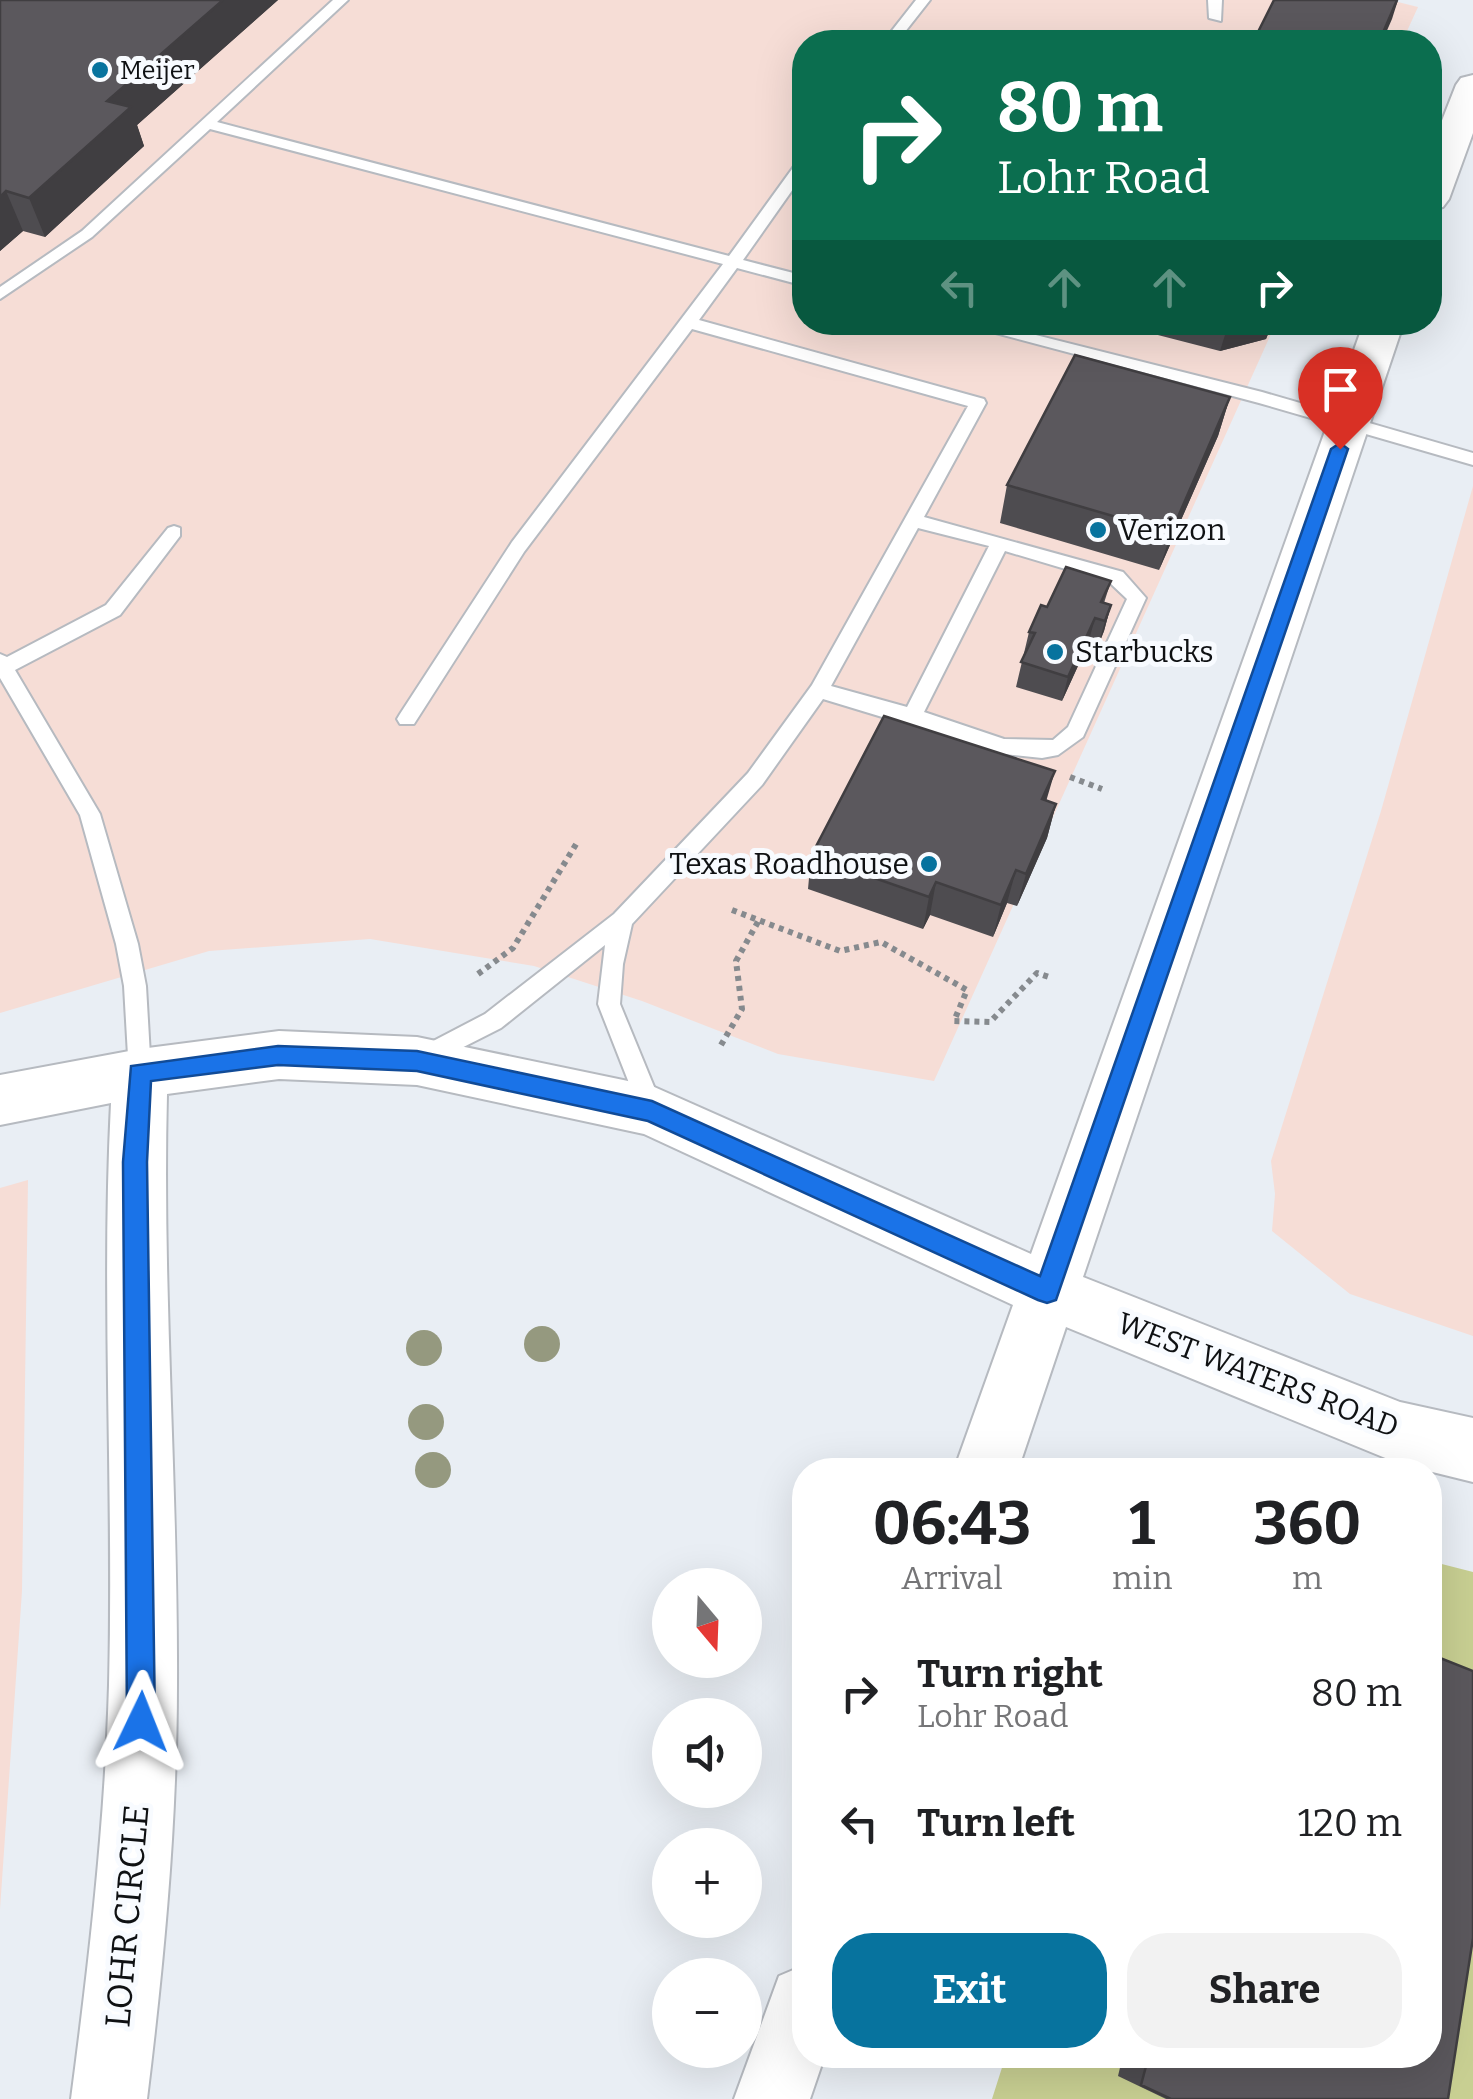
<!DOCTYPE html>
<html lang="en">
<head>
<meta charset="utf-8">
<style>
	:root { --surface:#fff; --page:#f2f2f2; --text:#202124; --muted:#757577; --accent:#07739e }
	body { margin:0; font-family:Bitter,serif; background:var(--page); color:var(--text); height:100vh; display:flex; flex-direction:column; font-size:38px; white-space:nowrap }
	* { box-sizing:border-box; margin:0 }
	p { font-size:32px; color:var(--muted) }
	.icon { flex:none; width:55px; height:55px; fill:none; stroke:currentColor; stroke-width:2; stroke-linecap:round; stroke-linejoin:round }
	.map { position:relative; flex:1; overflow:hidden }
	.details { position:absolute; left:792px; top:1458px; width:650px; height:610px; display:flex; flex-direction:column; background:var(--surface); border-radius:40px; box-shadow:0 10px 40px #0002 }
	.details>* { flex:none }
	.banner { position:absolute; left:792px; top:30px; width:650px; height:305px; border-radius:40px; box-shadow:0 10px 40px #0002; background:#0b6e4f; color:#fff; overflow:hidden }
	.needle { width:65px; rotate:161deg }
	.tools { position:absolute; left:652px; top:1568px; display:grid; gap:20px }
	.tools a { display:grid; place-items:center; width:110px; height:110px; border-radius:50%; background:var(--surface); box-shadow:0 10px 40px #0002; font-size:50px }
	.pin { position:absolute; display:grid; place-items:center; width:85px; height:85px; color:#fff; margin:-102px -42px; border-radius:50% 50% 50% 0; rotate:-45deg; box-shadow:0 0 10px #0007 }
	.pin .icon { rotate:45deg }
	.me { position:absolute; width:110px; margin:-55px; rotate:2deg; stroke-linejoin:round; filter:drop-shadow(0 0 8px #0008) }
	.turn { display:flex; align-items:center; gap:35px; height:210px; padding:0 40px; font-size:45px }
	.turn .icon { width:130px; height:130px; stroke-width:2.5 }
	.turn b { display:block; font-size:70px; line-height:85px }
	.lanes { display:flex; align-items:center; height:95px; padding:0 40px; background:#0003; justify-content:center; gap:50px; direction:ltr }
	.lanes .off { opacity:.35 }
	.eta { display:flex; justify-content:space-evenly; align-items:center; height:170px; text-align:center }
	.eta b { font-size:60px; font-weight:700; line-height:70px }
	.cta { display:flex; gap:20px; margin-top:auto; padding:20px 40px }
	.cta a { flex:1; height:115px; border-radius:40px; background:var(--accent); color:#fff; font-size:40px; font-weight:700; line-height:115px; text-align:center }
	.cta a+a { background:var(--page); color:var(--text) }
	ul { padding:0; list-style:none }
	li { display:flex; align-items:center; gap:30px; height:130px; padding:0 40px }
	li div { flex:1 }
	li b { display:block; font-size:38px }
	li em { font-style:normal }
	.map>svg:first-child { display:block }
</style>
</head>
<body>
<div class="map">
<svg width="1473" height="2099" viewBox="0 0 1473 2099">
	<rect width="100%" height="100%" fill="#e9eef4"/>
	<path fill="#f6ddd6" d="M0,0H1390L1418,7L1402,42H805V322L1276,323L934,1081L778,1054L642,1001L534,966L370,939L209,951L0,1013Z
		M1473,486V1336L1350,1294L1272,1231L1275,1194L1271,1161L1381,811Z
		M28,1180L22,1591L0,1909V1188Z"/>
	<path fill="#c8cf92" d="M1430,1561L1473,1572V2099H992L1006,2055H1430Z"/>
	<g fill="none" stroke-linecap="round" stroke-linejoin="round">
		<defs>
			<path id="lane" d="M333,0H348L217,122L729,256L800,158L805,157V172L743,260L805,276V286L737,268L699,320L984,399L986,403L924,517L1123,572L1146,598L1083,737L1058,755L1042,758L1004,754L823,699L762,785L632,924L623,964L620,1004L664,1111L660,1118L652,1121L644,1118L640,1111L598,1004L605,945L501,1028L424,1067L416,1064L413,1057L416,1050L485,1014L614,914L748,773L812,685L968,406L692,329L524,552L414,724H400L397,719L400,714L512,542L723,264L210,129L92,237L0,299V287L82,231ZM918,528L989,546L907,707L831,686ZM1005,551L1109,582L1127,599L1068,727L1053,740L1004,739L924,712Z
				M916,0H930L897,42H883Z
				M1208,0H1222L1221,21L1209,18Z
				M954,322H984L1262,392L1473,453V465L1259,403Z
				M174,526L180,528V536L120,615L15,670L100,814L138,944L146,986L151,1073L148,1080L140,1083L132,1080L129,1073L124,986L116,944L80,815L0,678V654L7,657L106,605L168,528Z"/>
			<path id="secondary" d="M1473,75V133L1449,199L1443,207L1430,210V151L1456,85L1461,78Z
				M1364,322H1404L1083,1277L1400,1402L1473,1418V1482L1400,1464L1066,1327L1018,1470H954L1013,1305L644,1134L417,1085L279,1079L167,1094C162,1291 178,1487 177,1684C177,1823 164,1961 147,2099H71C89,1962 105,1824 109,1685C114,1491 101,1297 111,1103L0,1125V1075L140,1049L279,1031L417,1037L652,1086L1031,1254Z
				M805,1965V2055H825L810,2099H734L779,1976Z"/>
		</defs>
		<use href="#lane" stroke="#b6bac0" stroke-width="4"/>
		<use href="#secondary" stroke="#b6bac0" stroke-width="4"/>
		<path stroke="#868a8e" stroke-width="6" stroke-dasharray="5 5" stroke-linecap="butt" d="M1070,777L1102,789
			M732,910L840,951L881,942L967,990L954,1021L990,1022L1037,973L1052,978
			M478,974L513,948L578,841
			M721,1045L742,1009L736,961L759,920"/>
		<use href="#lane" fill="#fff" fill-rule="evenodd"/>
		<use href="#secondary" fill="#fff" fill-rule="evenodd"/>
	</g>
	<g fill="#95997f">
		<circle cx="542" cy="1344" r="18"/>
		<circle cx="424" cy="1348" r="18"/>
		<circle cx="426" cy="1422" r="18"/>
		<circle cx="433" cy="1470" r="18"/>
	</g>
	<path fill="#4e4c50" d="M0,0H278L137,125L144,146L45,237L23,231L0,251Z
		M1120,322H1273L1266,339L1220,351L1119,325Z
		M1230,397L1218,436L1159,570L1000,523L1007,485Z
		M1111,581L1104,603L1111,605L1104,631L1098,646L1088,644L1062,701L1016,687L1029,632L1047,607Z
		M1046,801L1056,804L1047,838L1017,906L1007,903L993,937L930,915L923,929L808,889L811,856Z
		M1123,2055H1430L1448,2099H1166L1118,2076Z"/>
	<path fill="#403e41" d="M223,0H278L137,125L144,146L45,237L29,198L107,101Z
		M1397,0H1398L1392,19L1382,42H1379Z
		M6,191L23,231L0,251V197Z
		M1229,322H1273L1266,339L1220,351Z
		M1230,397L1218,436L1159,570L1171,533Z
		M1111,605L1104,631L1098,646L1105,621Z
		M1095,618L1088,644L1062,701L1068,677Z
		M1055,771L1045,805L1042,799Z
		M1056,804L1047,838L1017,906L1026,874Z
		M1016,870L1007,903L993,937L1001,905Z
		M936,882L930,915L923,929L929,897Z"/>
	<path fill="#5b585d" stroke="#403e41" stroke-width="2.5" d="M0,0H223L107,101L131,107L29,198L6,191L0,197Z
		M1274,0H1397L1379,42H1253Z
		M1075,355L1230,397L1171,533L1007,485Z
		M1066,567L1111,581L1101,602L1111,605L1105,621L1095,618L1068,677L1021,662L1035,633L1029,632L1041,605L1047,607Z
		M884,716L1055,771L1042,799L1056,804L1026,874L1016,870L1001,905L936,882L929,897L811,856Z
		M1430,1654L1473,1671V1938L1448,2099H1171L1141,2085L1149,2055H1430Z"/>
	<path fill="#1a73e8" stroke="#114b97" stroke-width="2.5" d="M1340,443L1348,449L1056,1300L1047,1303L1038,1300L648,1121L417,1071L278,1065L151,1081L147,1162L155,1722L151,1732L141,1736L131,1732L127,1722L123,1162L131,1066L278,1046L417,1051L652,1101L1040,1276L1331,449Z"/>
	<g fill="#07739e" stroke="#f8fbff" stroke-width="4">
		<circle cx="100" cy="70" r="10"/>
		<circle cx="1098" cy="530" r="10"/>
		<circle cx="1055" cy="652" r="10"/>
		<circle cx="929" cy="864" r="10"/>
	</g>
	<g text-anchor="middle" stroke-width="10" stroke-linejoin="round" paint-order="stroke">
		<g font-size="25" fill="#0f1113" stroke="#f8fbff" text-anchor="start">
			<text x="120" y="79">Meijer</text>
		</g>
		<g font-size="30" fill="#0f1113" stroke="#f8fbff" text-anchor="start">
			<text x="1118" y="540">Verizon</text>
			<text x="1075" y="662">Starbucks</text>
			<text x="909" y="874" text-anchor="end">Texas Roadhouse</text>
		</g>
		<g font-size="30" fill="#0f1113" stroke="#f8fbff">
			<text transform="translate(1258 1375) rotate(21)" y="10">WEST WATERS ROAD</text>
		</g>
		<g font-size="35" fill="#0f1113" stroke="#f8fbff">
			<text transform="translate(127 1916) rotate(-85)" y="12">LOHR CIRCLE</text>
		</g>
	</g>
</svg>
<div class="tools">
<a><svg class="needle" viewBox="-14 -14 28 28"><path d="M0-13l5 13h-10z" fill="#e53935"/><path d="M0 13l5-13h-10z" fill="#757577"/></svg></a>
<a><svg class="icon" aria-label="sound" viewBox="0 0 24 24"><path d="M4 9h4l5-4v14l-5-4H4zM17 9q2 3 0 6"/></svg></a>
<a>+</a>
<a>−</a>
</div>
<div class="pin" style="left:1340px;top:449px;background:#d93025"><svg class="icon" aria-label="arrive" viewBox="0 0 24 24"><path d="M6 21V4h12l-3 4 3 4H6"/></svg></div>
<svg class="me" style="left:141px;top:1722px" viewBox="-20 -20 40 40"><path d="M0-17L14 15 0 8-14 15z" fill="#1a73e8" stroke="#fff" stroke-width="4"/></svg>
<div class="banner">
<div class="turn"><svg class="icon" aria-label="right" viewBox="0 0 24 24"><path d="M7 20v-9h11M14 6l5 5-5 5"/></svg><div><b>80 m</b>Lohr Road</div></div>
<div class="lanes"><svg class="icon off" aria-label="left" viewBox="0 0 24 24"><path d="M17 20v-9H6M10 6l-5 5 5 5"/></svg><svg class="icon off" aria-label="ahead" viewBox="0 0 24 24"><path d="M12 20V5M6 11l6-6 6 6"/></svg><svg class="icon off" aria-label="ahead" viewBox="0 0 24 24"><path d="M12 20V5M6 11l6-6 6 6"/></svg><svg class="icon" aria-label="right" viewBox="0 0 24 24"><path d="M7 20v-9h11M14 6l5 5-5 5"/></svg></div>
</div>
<section class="details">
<div class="eta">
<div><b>06:43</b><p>Arrival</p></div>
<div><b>1</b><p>min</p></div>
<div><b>360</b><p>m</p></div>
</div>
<ul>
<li><svg class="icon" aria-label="right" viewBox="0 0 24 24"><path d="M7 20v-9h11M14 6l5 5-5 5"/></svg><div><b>Turn right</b><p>Lohr Road</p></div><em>80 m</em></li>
<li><svg class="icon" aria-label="left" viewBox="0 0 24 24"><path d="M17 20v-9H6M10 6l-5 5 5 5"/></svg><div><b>Turn left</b></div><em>120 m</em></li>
</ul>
<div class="cta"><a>Exit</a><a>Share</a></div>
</section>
</div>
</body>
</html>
